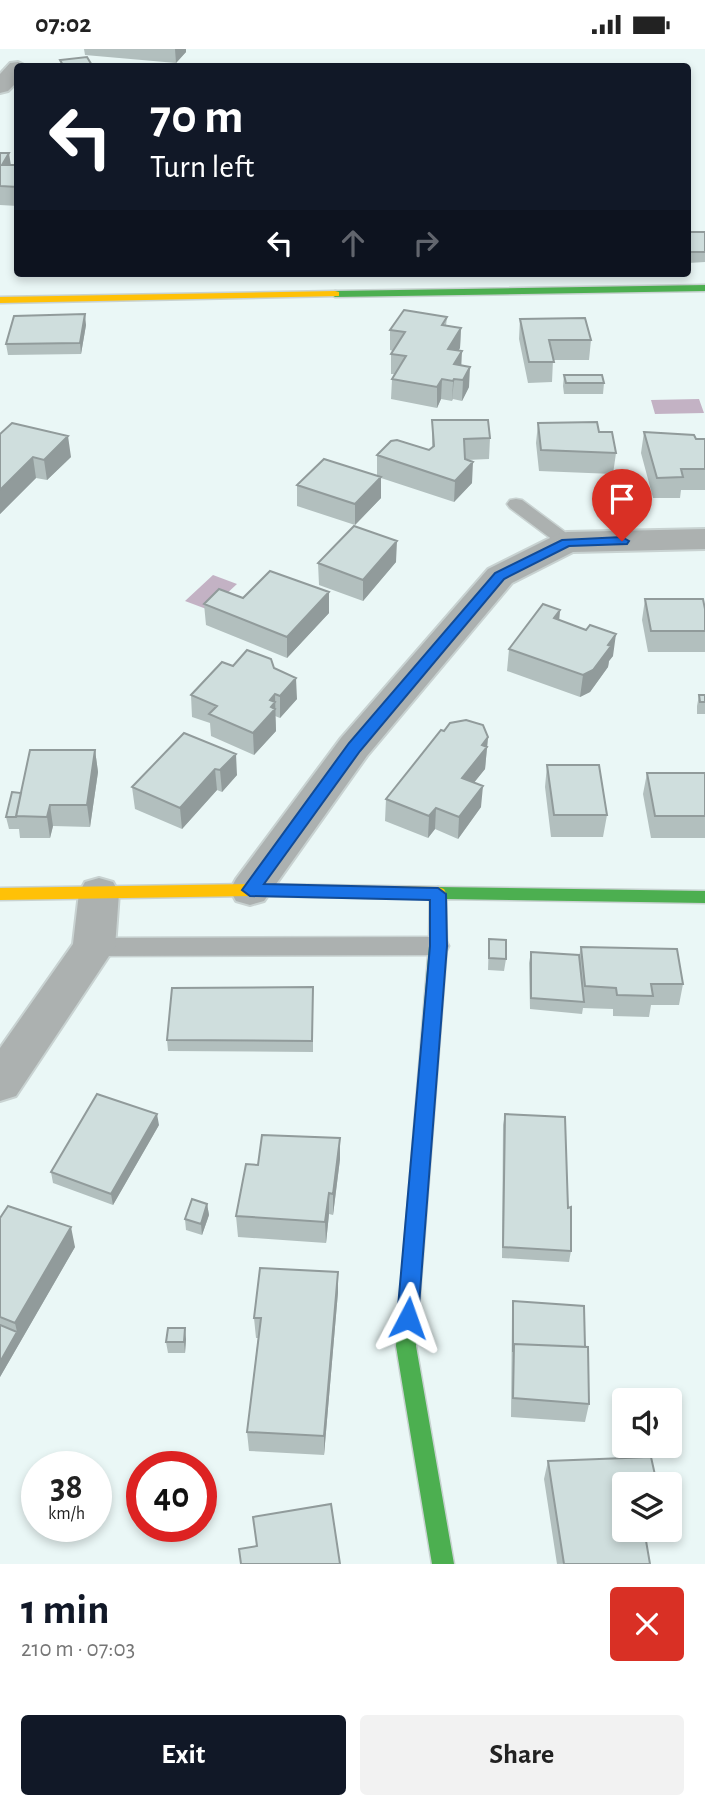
<!DOCTYPE html>
<html lang="en">
<head>
<meta charset="utf-8">
<style>
	:root { --surface:#fff; --page:#f2f2f2; --text:#222; --muted:#767676; --accent:#111827 }
	body { margin:0; font-family:"Alegreya Sans",sans-serif; background:var(--page); color:var(--text); height:100vh; display:flex; flex-direction:column; font-size:26px; white-space:nowrap }
	* { box-sizing:border-box; margin:0 }
	p { font-size:23px; color:var(--muted) }
	.icon { flex:none; width:38px; height:38px; fill:none; stroke:currentColor; stroke-width:2; stroke-linecap:round; stroke-linejoin:round }
	.map { position:relative; height:1515px; overflow:hidden }
	.side { display:flex; flex-direction:column; background:var(--surface); flex:1 }
	.side>* { flex:none }
	.guide { position:absolute; left:14px; top:14px; width:677px; height:214px; border-radius:7px; box-shadow:0 4px 10px #0003; background:#111827; color:#fff; overflow:hidden }
	.tools { position:absolute; left:612px; top:1339px; display:grid; gap:14px }
	.tools a { display:grid; place-items:center; width:70px; height:70px; border-radius:7px; background:var(--surface); box-shadow:0 4px 10px #0003; font-size:35px }
	.speed { position:absolute; left:21px; top:1402px; display:flex; gap:14px; font-size:35px; font-weight:700; text-align:center }
	.speed>* { display:grid; place-content:center; width:91px; height:91px; border-radius:50%; background:var(--surface); box-shadow:0 4px 10px #0003; line-height:1 }
	.speed small { font-size:18px; font-weight:400 }
	.speed .limit { border:10px solid #d22; background:#fff; color:#111 }
	.pin { position:absolute; display:grid; place-items:center; width:60px; height:60px; color:#fff; margin:-72px -30px; border-radius:50% 50% 50% 0; rotate:-45deg; box-shadow:0 0 7px #0007 }
	.pin .icon { rotate:45deg }
	.me { position:absolute; width:77px; margin:-38px; rotate:4deg; stroke-linejoin:round; filter:drop-shadow(0 0 5px #0008) }
	.turn { display:flex; align-items:center; gap:24px; height:147px; padding:0 21px; font-size:32px }
	.turn .icon { width:91px; height:91px; stroke-width:2.5 }
	.turn b { display:block; font-size:49px; line-height:60px }
	.lanes { display:flex; align-items:center; height:66px; padding:0 21px; background:#0003; justify-content:center; gap:35px; direction:ltr }
	.lanes .off { opacity:.35 }
	.round { display:grid; place-items:center; flex:none; width:74px; height:74px; border-radius:7px; background:var(--page) }
	.summary { display:flex; align-items:center; justify-content:space-between; height:119px; padding:0 21px }
	h1 { font-size:42px; font-weight:700; line-height:52px; color:var(--accent) }
	.cta { display:flex; gap:14px; margin-top:auto; padding:14px 21px }
	.cta a { flex:1; height:80px; border-radius:7px; background:var(--accent); color:#fff; font-size:28px; font-weight:700; line-height:80px; text-align:center }
	.cta a+a { background:var(--page); color:var(--text) }
	.status { display:flex; justify-content:space-between; align-items:center; height:49px; padding:0 35px; background:var(--surface); direction:ltr }
	.status svg { height:19px; fill:currentColor }
	.map>svg:first-child { display:block }
</style>
</head>
<body>
<div class="status"><b>07:02</b><svg viewBox="0 0 49 12"><path d="M0 12V9h3v3zM5 12V6h3v6zM10 12V3h3v9zM15 12V0h3v12zM26 1h20v11H26zM47 4h2v5h-2z"/></svg></div>
<div class="map">
<svg width="705" height="1515" viewBox="0 0 705 1515">
	<rect width="100%" height="100%" fill="#eaf7f6"/>
	<path fill="#c3b2c4" d="M699,350L704,364L655,365L651,351Z
		M213,526L237,535L209,561L185,552Z"/>
	<g fill="none" stroke-linecap="round" stroke-linejoin="round">
		<defs>
			<path id="lane" d="M516,450L522,451L573,489L576,493L573,497H561L510,459L507,455L510,451Z
				M438,888L446,891L449,897L446,903L438,906L94,907L86,904L83,898L86,892L94,889Z"/>
			<path id="street" d="M18,13L28,18H18V32L8,42L0,44V25L10,14Z
				M705,480V500L573,503L512,534L367,707L264,852L250,856L236,852L230,841L236,830L341,689L488,520L556,486L567,483Z
				M99,829L113,833L119,844L115,898L16,1047L0,1052V999L73,895L79,844L85,833Z"/>
			<path id="fast" d="M705,236V242L335,248L330,245L335,242Z
				M438,838L705,842V854L446,850L447,897L416,1297L454,1515H432L396,1297L429,897L430,844L432,840Z"/>
			<path id="slow" d="M335,242L339,243V247L0,254V248Z
				M250,835L438,838L444,840L446,844L444,848L438,850L250,847L0,851V839Z"/>
		</defs>
		<use href="#lane" stroke="#c8d2d1" stroke-width="3"/>
		<use href="#street" stroke="#c8d2d1" stroke-width="4"/>
		<use href="#fast" stroke="#c8d2d1" stroke-width="3"/>
		<use href="#slow" stroke="#c8d2d1" stroke-width="3"/>
		<use href="#lane" fill="#acb1b0" fill-rule="evenodd"/>
		<use href="#street" fill="#acb1b0" fill-rule="evenodd"/>
		<use href="#fast" fill="#4caf50" fill-rule="evenodd"/>
		<use href="#slow" fill="#ffc107" fill-rule="evenodd"/>
	</g>
	<path fill="#b2bfbe" d="M84,0H186V3L176,14L85,6Z
		M0,104L11,116H18V157L0,156Z
		M688,183H705V213L688,214Z
		M447,268L446,277L461,279L460,299L458,302L461,316L469,338L462,352L453,350L452,352L441,350L437,359L391,350L392,330L394,325H391V305L393,302L390,301V281Z
		M520,270L591,291L589,311H553L552,333L528,334L519,290Z
		M86,276L81,305L8,306L6,295Z
		M564,326L604,334L603,345H564L563,337Z
		M432,371L490,389L489,410L466,411L472,434L454,453L381,429V449L355,476L297,457V436L377,427V406L429,401L432,399Z
		M538,374L599,383L616,404L613,425L539,422L536,394Z
		M644,383L696,390H705V441H681L680,449H653L641,404Z
		M0,385L71,408L47,431L36,429L0,465Z
		M396,513L363,552L319,536L318,514Z
		M243,549L329,564L287,609L206,576L204,555Z
		M645,550L705,560V603H648L642,571Z
		M560,561L559,571L613,607L609,612L608,618L590,643L580,648L507,622L509,600Z
		M233,617L274,619L297,650L280,669L275,667L276,682L254,706L211,687L210,674L192,668L191,646Z
		M699,646H705V665H697V657Z
		M184,684L237,726L222,743L217,741L182,780L135,760L132,738Z
		M488,688L485,720L474,733L481,758L458,790L435,780L428,789L385,772L386,750Z
		M95,701L98,723L90,778L53,777L50,789H20L19,780H9L6,768L21,744Z
		M547,716L607,766L603,788H551L545,738Z
		M647,724H705V789H651L643,745Z
		M489,890L506,910L504,922L488,921Z
		M581,898L683,935L679,956H651L649,968L613,967V960L583,959L582,965L530,960L529,914L531,903L579,907Z
		M313,950V1003L168,1002L167,991Z
		M505,1065L568,1159L571,1202L569,1213L502,1209L503,1076Z
		M159,1076L113,1156L53,1134L51,1123Z
		M340,1089V1110L333,1166L329,1165L326,1194L238,1188L236,1167L258,1116Z
		M207,1155L209,1166L202,1186L186,1181L185,1170Z
		M0,1169L75,1198L0,1328Z
		M338,1223V1243L324,1406L249,1402L247,1383L258,1289H256L254,1269Z
		M513,1252L585,1298L589,1355L585,1373L511,1368L512,1263Z
		M186,1290L185,1304H168L166,1293Z
		M548,1412L625,1480H660L659,1485L645,1486L650,1515H557L544,1430Z"/>
	<path fill="#919b9b" d="M175,0H186V3L176,14Z
		M9,104L12,123L2,116Z
		M85,265L86,276L81,305L80,294Z
		M461,279L460,299L447,320L448,300Z
		M462,302L461,323L454,330L452,352L454,315Z
		M470,318L469,338L462,352L463,331Z
		M442,330L441,350L437,359V338Z
		M68,387L71,408L47,431L44,411Z
		M33,408L36,429L0,465V441Z
		M473,413L472,434L454,453L455,432Z
		M381,428V449L355,476V455Z
		M397,492L396,513L363,552V531Z
		M329,543V564L287,609V588Z
		M560,561L558,582L554,569Z
		M616,585L613,607L609,612L608,618L590,643L580,648L583,626Z
		M296,629L297,650L280,669V647Z
		M275,645L276,682L254,706L253,684L270,651Z
		M488,688L485,720L461,750L462,729Z
		M95,701L98,723L90,778L87,756Z
		M236,705L237,726L222,743L220,721Z
		M215,720L217,741L182,780L180,759Z
		M483,737L481,758L458,790L459,768Z
		M50,756L53,777L50,789L47,768Z
		M436,759L435,780L428,789L429,767Z
		M157,1065L159,1076L113,1156L111,1145Z
		M340,1089V1110L333,1166V1145Z
		M329,1144V1165L326,1194L325,1173Z
		M207,1155L209,1166L202,1186L201,1175Z
		M71,1178L75,1198L0,1328V1313L17,1283L15,1274Z
		M338,1223V1243L324,1406V1387Z
		M185,1279L186,1290L185,1304L184,1293Z"/>
	<path fill="#cfdedd" stroke="#919b9b" stroke-width="2" d="M87,8L93,18H64L60,11Z
		M0,104H9L2,116H18V138L0,137Z
		M688,183H705V203H688Z
		M404,261L447,268L442,276L461,279L448,300L462,302L454,315L470,318L463,331L454,330L453,332L442,330L437,338L392,330L406,307L391,305L405,283L390,281Z
		M85,265L80,294L6,295L14,267Z
		M585,269L591,291H549L554,313H529L520,270Z
		M564,326H602L604,334H566Z
		M432,371H488L490,389L464,390L465,410L473,413L455,432L377,406L391,392L397,391L429,401L434,397Z
		M597,373L599,383H612L616,404L541,401L538,374Z
		M12,374L68,387L44,411L33,408L0,441V385Z
		M644,383L694,386L696,390H705V420H681L683,428L657,429Z
		M324,410L381,428L355,455L297,436Z
		M354,477L397,492L363,531L318,514Z
		M270,522L329,543L287,588L204,555L219,540L243,549Z
		M645,550H703L705,560V582H651Z
		M543,555L560,561L554,569L586,581L590,576L616,585L608,596L611,597L593,621L583,626L509,600Z
		M247,601L271,610L274,619L296,629L280,647L275,645L270,651L275,653L271,658L275,660L253,684L209,665L217,657L191,646L222,613L233,617Z
		M699,646H705V653H700Z
		M466,671L483,676L488,688L482,696L487,698L462,729L483,737L459,768L436,759L429,767L386,750L441,681L444,682L450,674Z
		M184,684L236,705L220,721L215,720L180,759L132,738Z
		M30,701H95L87,756H50L47,768L16,767Z
		M547,716H599L607,766H554Z
		M647,724H705V767H655Z
		M12,743L21,744L16,768H6Z
		M489,890L506,891V910L489,909Z
		M581,898L677,900L683,935H651L653,947L617,946L616,939L585,937Z
		M531,903L579,906L584,953L531,949Z
		M313,938L312,992L167,991L172,939Z
		M97,1045L157,1065L111,1145L51,1123Z
		M505,1065L565,1068L568,1159L571,1158V1202L503,1198Z
		M262,1086L340,1089L333,1145L329,1144L325,1173L236,1167L246,1115L258,1116Z
		M192,1150L207,1155L201,1175L185,1170Z
		M8,1157L71,1178L15,1274L0,1268V1169Z
		M260,1219L338,1223L324,1387L247,1383L261,1269H254Z
		M513,1252L584,1257L585,1298L514,1295L513,1303Z
		M0,1276L17,1283L0,1313Z
		M168,1279H185L184,1293H166Z
		M514,1295L588,1298L589,1355L513,1349Z
		M651,1408L657,1435H625V1480H644L650,1515H564L548,1412Z
		M331,1455L340,1515H241L239,1500L257,1497L253,1468Z"/>
	<path fill="#1a73e8" stroke="#114b97" stroke-width="2" d="M622,488L629,492L627,495L569,497L504,530L360,702L264,835L438,839L446,845L447,897L418,1269L415,1276L408,1279L400,1276L397,1269L430,897V851L250,847L242,841L349,694L495,524L562,491Z"/>
</svg>
<div class="tools">
<a><svg class="icon" aria-label="sound" viewBox="0 0 24 24"><path d="M4 9h4l5-4v14l-5-4H4zM17 9q2 3 0 6"/></svg></a>
<a><svg class="icon" aria-label="layers" viewBox="0 0 24 24"><path d="M12 4l9 5-9 5-9-5zM3 14l9 5 9-5"/></svg></a>
</div>
<div class="speed"><div>38<small>km/h</small></div><div class="limit">40</div></div>
<div class="pin" style="left:622px;top:492px;background:#d93025"><svg class="icon" aria-label="arrive" viewBox="0 0 24 24"><path d="M6 21V4h12l-3 4 3 4H6"/></svg></div>
<svg class="me" style="left:408px;top:1269px" viewBox="-20 -20 40 40"><path d="M0-17L14 15 0 8-14 15z" fill="#1a73e8" stroke="#fff" stroke-width="4"/></svg>
<div class="guide">
<div class="turn"><svg class="icon" aria-label="left" viewBox="0 0 24 24"><path d="M17 20v-9H6M10 6l-5 5 5 5"/></svg><div><b>70 m</b>Turn left</div></div>
<div class="lanes"><svg class="icon" aria-label="left" viewBox="0 0 24 24"><path d="M17 20v-9H6M10 6l-5 5 5 5"/></svg><svg class="icon off" aria-label="ahead" viewBox="0 0 24 24"><path d="M12 20V5M6 11l6-6 6 6"/></svg><svg class="icon off" aria-label="right" viewBox="0 0 24 24"><path d="M7 20v-9h11M14 6l5 5-5 5"/></svg></div>
</div>
</div>
<section class="side">
<div class="summary"><div><h1>1 min</h1><p>210 m · 07:03</p></div><a class="round" style="background:#d93025;color:#fff"><svg class="icon" aria-label="close" viewBox="0 0 24 24"><path d="M6 6l12 12M18 6L6 18"/></svg></a></div>
<div class="cta"><a>Exit</a><a>Share</a></div>
</section>
</body>
</html>
